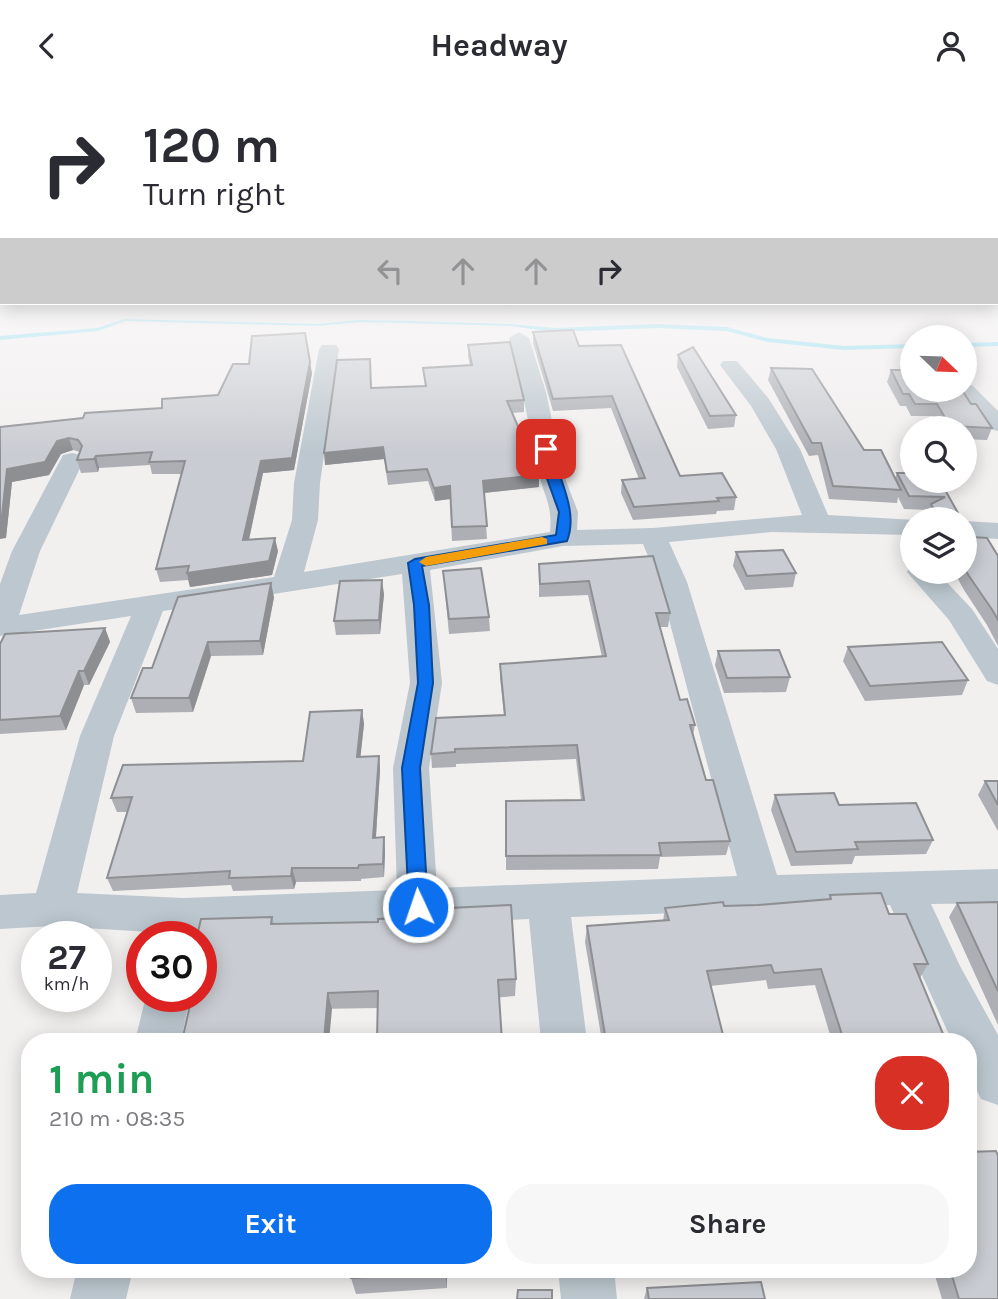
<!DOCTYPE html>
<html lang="en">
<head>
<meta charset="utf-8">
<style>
	:root { --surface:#fff; --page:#f7f7f7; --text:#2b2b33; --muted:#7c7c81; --accent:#0d70ef }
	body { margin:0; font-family:Karla,sans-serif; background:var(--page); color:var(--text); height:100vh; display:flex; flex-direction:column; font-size:26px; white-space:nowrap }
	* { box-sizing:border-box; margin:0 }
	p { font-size:23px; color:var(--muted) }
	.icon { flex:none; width:38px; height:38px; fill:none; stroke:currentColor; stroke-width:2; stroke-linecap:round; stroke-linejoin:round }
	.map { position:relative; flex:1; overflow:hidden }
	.panel { position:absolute; left:21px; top:942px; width:956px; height:245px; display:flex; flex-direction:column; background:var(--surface); border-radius:28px; box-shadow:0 4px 18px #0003 }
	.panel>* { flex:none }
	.hud { position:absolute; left:0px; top:0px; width:999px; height:214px; box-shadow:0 4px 18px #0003; background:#fff; color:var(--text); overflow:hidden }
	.needle { width:46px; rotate:113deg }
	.fabs { position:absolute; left:900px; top:234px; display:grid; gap:14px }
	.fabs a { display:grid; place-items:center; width:77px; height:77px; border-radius:50%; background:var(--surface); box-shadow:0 4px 18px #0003; font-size:35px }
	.speed { position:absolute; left:21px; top:830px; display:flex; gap:14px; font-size:35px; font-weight:700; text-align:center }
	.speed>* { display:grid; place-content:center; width:91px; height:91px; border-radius:50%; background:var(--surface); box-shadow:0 4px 18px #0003; line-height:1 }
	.speed small { font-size:18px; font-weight:400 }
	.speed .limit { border:10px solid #d22; background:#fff; color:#111 }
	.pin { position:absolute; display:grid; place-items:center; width:60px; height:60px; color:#fff; margin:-30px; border-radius:14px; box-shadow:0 4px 10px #0006 }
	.me { position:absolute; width:77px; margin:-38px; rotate:357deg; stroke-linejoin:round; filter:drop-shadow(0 0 5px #0008) }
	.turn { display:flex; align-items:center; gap:24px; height:147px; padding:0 28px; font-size:32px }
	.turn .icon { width:91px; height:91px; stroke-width:2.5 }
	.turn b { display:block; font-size:49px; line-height:60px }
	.lanes { display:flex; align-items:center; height:66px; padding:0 28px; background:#0003; justify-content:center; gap:35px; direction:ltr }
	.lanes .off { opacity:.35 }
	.round { display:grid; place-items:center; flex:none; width:74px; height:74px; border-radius:28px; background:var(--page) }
	.head { display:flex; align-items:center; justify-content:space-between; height:119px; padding:0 28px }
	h1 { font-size:42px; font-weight:700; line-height:52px; color:#1e9e55 }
	.button { display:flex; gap:14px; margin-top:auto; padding:14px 28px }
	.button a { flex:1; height:80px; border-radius:28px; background:var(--accent); color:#fff; font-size:28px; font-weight:700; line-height:80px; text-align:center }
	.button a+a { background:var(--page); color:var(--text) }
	header { display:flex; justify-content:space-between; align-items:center; height:91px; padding:0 28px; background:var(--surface); font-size:32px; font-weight:700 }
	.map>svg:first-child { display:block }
</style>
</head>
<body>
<header><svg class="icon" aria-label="back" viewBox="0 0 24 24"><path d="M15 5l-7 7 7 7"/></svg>Headway<svg class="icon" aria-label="person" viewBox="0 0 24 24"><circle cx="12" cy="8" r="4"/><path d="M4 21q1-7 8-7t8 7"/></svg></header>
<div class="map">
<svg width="998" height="1208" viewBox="0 0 998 1208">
	<rect width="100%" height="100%" fill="#f2efef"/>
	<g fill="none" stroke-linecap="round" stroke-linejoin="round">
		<path fill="#85dcf2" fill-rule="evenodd" d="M124,228L317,233L359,229L407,230L510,233L555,237L657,233L727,236L768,247L844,255L912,253V257L844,259L768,251L727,240L657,237L555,241L510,235L407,232L359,231L317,235L126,230L98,240L0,249V245L97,237Z
			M998,251V255L964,256V252Z"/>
		<path fill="#bcc7cf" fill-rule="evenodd" d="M519,241L529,247L546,301L563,382L578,421L577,439L653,437L802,424L776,358L751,315L720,274L723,270H737L769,308L800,358L828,424L915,429H912V444L771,441L669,451L687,491L777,784L998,778V812L931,813L960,875L998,944V1014L981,1008L968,981V950H952L890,814L571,826L587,950H541L529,828L183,843L52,835L0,838V804L36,802L80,645L131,525L0,545V493L12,460L63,364L72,362L81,364L84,369L40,460L19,524L274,486L292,429L294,392L319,258L322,254H336L339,258L320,392L318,429L304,481L550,441C553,413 543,404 538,379C529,334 521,291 509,247ZM643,453L659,491L737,785L437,797L429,677L442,592L430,479L563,455ZM402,483L410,592L393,677L397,799L183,807L77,802L114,645L163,520Z
			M964,293L972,294L998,320V340L990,338L956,304L953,299H964Z
			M964,430L998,432V448L964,446Z
			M911,475L912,481H937L972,518L998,558V594L987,590L949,529L907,481Z
			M146,905H190L181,950H135Z
			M77,1178H133L126,1208H70Z
			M558,1178H614L617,1208H561Z"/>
	</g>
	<path fill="#adafb5" d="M533,241L579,255L680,385L736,406L734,419L717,420L716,423L633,429L621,402L622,389L639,388L611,317L553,320L533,252Z
		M468,254L524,309V321L512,322L539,396L484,402L487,448L452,450L450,408L435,410L428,390L388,394L384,368L325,374L372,297L425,295L423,277L470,275L468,265Z
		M678,264L736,324L734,336L708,338L677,276Z
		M771,277L895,388L897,382L940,390L962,429H927L926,426L929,419L904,418L898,406L897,412L829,408L818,364L809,365L768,289Z
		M891,279L971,313L992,337L987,349L964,348V338H940L933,325H911L906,315H900L887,291Z
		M312,282L294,379L263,382L249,449L278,460L272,484L190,496L188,489L160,491L156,478L182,383H152L150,374L99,377L98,381L81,382L77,369L80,361L73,359L61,363L49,384L12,391L6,447L0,336L162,317Z
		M964,433L972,446L998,465V555L987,534L964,499L954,481H964Z
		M736,461L796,482L793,496L745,499L733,475Z
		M653,465L670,522L668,536H660L680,609L695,634L693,644L706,689L730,750L726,764L660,766L658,778L506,779V710L581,709L576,668L456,673V676L432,677L431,663L504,624L500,587V573L602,566L588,504L539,506V473Z
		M443,480L489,526L490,540L449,543Z
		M384,503L380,543L336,544L334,530Z
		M274,506L263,564L211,565L193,621L136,622L131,607L152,577Z
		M105,537L110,551L89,594H84L66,639L0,643V553Z
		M848,556L968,589L962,604L865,610L843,570Z
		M718,560L790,586L786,601L724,602L715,574Z
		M362,619L364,633L360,666L379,665L380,679L376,746H384L385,760L384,786L361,788V790L296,791L294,798L233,800L231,794L113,800L107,787L127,721H117L111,707L303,670Z
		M985,690H998V740L978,704Z
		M775,704L839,714L933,749L926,763L855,765L852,773L791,775L771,719Z
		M830,804L889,823L928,873L920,887L946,950H832L815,894L768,898L766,889L710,895L724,948L723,950H602L585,851L587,835L663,830L665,817L758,814L829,808Z
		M998,811V934L949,826L957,812Z
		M272,826L274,833L516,888L515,905L378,917L188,920L182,905Z
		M351,1178H501V1183L447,1187V1197L356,1203L351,1187Z
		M933,1178H968L998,1208H942Z
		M647,1197L765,1208H644Z"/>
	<path fill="#8d8f93" d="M310,271L312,282L294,379L263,382L246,462L243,449L261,370Z
		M69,347L73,359L61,363L49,384L12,391L6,447L0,448V434L7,378L57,350Z
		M383,356L384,368L325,374L324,362Z
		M96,365L99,377L98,381L94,368Z
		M539,384V396L483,402V390Z
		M450,395V408L435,410L434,397Z
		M275,447L278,460L272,484L190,496L187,482Z
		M382,489L384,503L380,543L379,529Z
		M271,492L274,506L263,564L260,550Z
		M105,537L110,551L89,594L84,580Z
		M208,551L211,565L193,621L189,607Z
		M79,580L84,594L66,639L60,625Z
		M362,619L364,633L359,680L357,666Z
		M379,665L380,679L375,760L373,747Z
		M384,746L385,760L384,786L383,773Z
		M292,777L296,791L294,798L291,785Z
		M328,902L332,918L329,950H324Z
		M445,1178L447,1187V1197L445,1182Z"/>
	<path fill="#c9ccd2" stroke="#8d8f93" stroke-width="2" d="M573,239L579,255L621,254L680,385L722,382L736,406L717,407L719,410L634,416L622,389L645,387L612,305L553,308L533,241Z
		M305,242L310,271L292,367L261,370L243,449L275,447L269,470L187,482L189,475L156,478L185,370L149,371L152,361L96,365L94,368L77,369L82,355L78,349L69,347L57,350L45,371L7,378L1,434H0V336L83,327L85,322L162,317V308L218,304L233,273H249L252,245Z
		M510,251L524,309L507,310L539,384L483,390L487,435L452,436L450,395L434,397L427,378L387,381L383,356L324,362L337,269L370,268L371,297L426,295L423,277L472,274L468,254Z
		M693,256L736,324L710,325L678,264Z
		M771,277L812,278L864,359H881L901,399L833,395L821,352H812Z
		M891,279H912V299H962L971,313H976L992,337L950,335L937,313H915L909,303H903Z
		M897,382H912V390H940L962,429H939L931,413L945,406L909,405Z
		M964,433L972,446L987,447L998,465V529L993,520L969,485L964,477Z
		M783,459L796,482L747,485L736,461Z
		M653,465L670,522H656L680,609L687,608L695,634H690L706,689H713L730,750L659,752L661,764L506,765V710L584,709L577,654L455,658V661L431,663L436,627L505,624L500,573L606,565L589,490L540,493L539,473Z
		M481,477L489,526L449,528L443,480Z
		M382,489L379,529L334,530L340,490Z
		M271,492L260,550L208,551L189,607H131L143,577H152L178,506Z
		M105,537L84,580H79L60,625L0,629V553L5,543Z
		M942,551L968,589L870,595L848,556Z
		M779,559L790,586L727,587L718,560Z
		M362,619L357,666L379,665L373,747L384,746L383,773L359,774L358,777H292L291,785L229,787L230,780L107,787L132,706L111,707L123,674L303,670L310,621Z
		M985,690H998V714Z
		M834,702L839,714L916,712L933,749L855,751L858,758L796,761L775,704Z
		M881,802L889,823H906L928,873H914L946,950H844L821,878L774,882L771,874L707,880L724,948L690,950H606L587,835L669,829L665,817L723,811L724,815L758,814L831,808L830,804Z
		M998,811V900L957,812Z
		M511,814L516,888L498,889L502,950H377L378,900L328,902L324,950H182L192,905H182H201V845H197L201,828L272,826L271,833L378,831V828L450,825V817Z
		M996,1060L998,1065V1208H959L950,1178H968V1061Z
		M351,1178H445V1182L351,1187Z
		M761,1191L765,1208H649L647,1197Z
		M518,1199H552V1208H517Z"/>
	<linearGradient id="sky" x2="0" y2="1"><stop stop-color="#80c4ec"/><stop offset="0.53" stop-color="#f9f8f8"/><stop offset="1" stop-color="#f9f8f8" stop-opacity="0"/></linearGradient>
	<rect width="998" height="362" fill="url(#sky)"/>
	<path fill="#0d70ef" stroke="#08499b" stroke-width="2" d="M546,354L552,358C558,387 579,420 567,450L422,475L429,514L433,592L420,677L428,816L425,822L418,824L411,822L409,816L402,677L418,592L414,514L408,472L415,468L556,444L559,421L545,382L541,358Z"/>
	<path fill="#f59e0b" d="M542,446L547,448V453L426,475L419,471L426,466Z"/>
</svg>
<div class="fabs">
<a><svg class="needle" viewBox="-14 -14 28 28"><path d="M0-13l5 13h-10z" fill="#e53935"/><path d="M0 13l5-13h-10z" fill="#7c7c81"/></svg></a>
<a><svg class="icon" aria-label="search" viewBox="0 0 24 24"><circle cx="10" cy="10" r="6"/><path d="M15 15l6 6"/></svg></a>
<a><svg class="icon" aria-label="layers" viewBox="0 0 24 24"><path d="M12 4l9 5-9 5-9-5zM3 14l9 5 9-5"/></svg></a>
</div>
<div class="speed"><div>27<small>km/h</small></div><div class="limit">30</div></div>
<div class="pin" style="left:546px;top:358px;background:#d93025"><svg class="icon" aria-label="arrive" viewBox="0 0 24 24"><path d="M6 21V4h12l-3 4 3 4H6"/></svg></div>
<svg class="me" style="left:418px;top:816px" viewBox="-20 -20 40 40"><circle r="17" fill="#0d70ef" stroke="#fff" stroke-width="3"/><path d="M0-11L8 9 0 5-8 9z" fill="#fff"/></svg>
<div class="hud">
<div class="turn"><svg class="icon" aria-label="right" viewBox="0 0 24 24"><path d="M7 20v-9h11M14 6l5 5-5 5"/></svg><div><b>120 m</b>Turn right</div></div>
<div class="lanes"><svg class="icon off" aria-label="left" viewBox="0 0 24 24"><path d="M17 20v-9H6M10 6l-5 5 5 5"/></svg><svg class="icon off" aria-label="ahead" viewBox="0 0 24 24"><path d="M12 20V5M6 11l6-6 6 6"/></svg><svg class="icon off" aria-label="ahead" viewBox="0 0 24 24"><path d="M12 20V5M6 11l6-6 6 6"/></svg><svg class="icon" aria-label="right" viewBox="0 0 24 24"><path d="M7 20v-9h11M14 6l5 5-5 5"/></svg></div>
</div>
<section class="panel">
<div class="head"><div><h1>1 min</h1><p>210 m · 08:35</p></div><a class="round" style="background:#d93025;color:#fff"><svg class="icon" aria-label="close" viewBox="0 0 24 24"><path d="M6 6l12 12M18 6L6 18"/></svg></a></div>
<div class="button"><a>Exit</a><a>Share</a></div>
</section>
</div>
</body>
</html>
